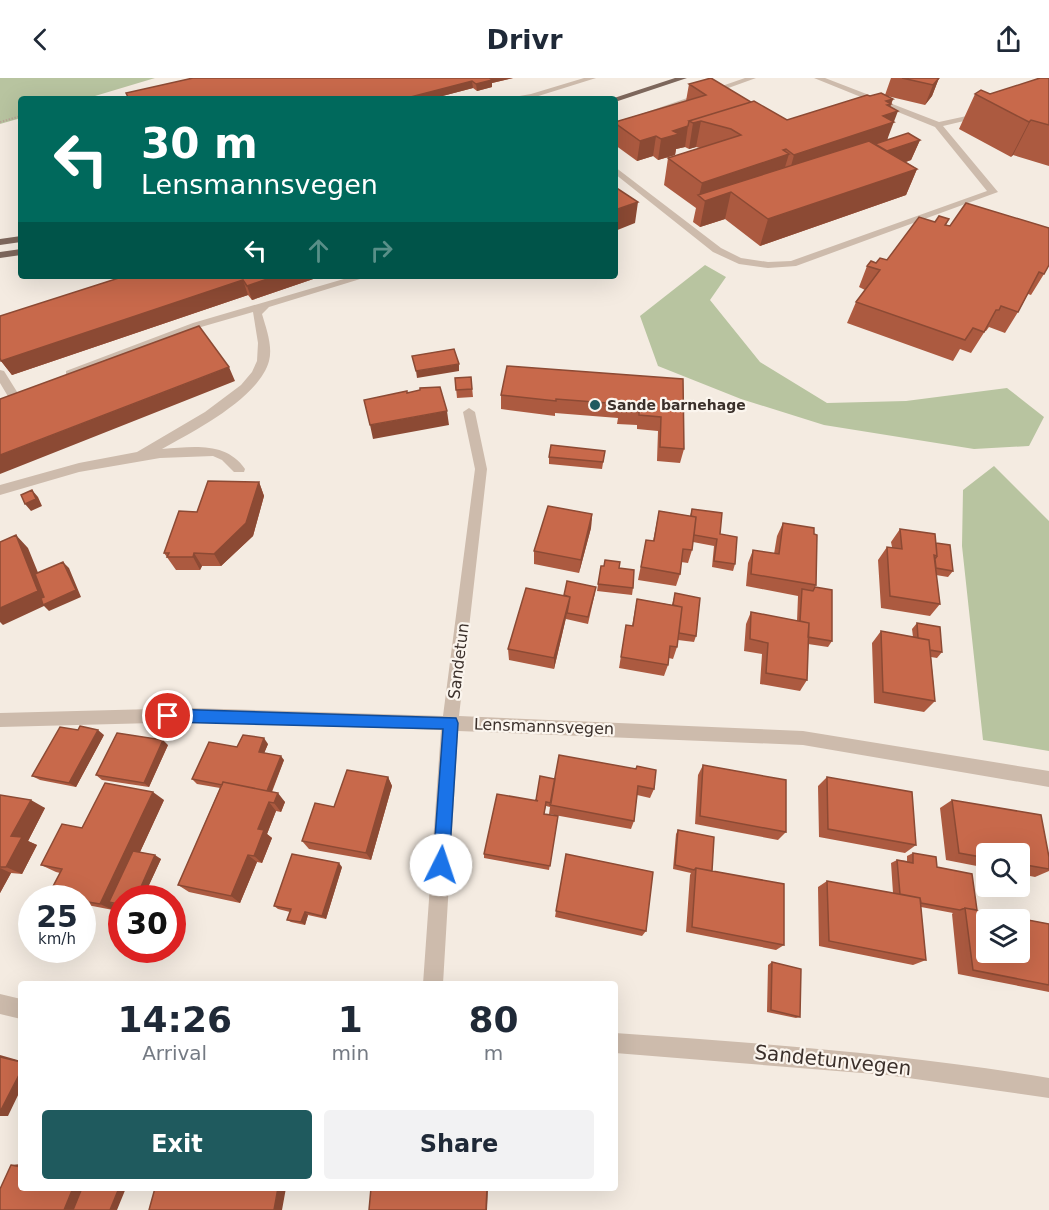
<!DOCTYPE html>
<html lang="en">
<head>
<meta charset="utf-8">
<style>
	:root { --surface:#fff; --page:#f2f2f3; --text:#1f2937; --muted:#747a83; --accent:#1f5a5e }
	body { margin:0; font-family:"DejaVu Sans",sans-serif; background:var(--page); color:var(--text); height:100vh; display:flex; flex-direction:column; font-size:22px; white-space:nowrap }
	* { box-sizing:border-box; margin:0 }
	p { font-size:20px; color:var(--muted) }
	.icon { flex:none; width:33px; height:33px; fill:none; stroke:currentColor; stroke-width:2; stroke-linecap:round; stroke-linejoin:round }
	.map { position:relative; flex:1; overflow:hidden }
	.details { position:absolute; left:18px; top:903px; width:600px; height:210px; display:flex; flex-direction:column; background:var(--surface); border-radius:6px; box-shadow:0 6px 24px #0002 }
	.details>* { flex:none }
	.guide { position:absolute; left:18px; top:18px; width:600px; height:183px; border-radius:6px; box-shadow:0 6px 24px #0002; background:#00695c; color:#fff; overflow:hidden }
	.tools { position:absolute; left:976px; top:765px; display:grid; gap:12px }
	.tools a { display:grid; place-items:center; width:54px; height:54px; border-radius:6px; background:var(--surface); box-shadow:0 6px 24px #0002; font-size:30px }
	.speed { position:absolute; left:18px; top:807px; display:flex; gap:12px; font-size:30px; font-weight:700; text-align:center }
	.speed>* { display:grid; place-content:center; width:78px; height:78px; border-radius:50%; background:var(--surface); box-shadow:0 6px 24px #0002; line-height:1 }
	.speed small { font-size:15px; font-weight:400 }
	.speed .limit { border:9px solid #d22; background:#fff; color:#111 }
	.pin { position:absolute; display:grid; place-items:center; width:51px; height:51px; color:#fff; margin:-26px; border:3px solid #fff; border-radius:50%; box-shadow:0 2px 6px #0007 }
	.me { position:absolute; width:66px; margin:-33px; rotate:4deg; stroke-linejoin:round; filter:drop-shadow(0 0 4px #0008) }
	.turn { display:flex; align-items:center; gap:21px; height:126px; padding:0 24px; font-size:27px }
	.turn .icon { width:78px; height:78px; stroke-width:2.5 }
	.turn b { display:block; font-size:42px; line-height:51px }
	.lanes { display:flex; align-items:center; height:57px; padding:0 24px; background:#0003; justify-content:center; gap:30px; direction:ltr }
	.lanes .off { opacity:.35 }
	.eta { display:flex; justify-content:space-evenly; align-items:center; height:102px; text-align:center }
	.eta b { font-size:36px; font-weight:700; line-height:42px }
	.action { display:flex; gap:12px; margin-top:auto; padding:12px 24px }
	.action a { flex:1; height:69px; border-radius:6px; background:var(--accent); color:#fff; font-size:24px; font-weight:700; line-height:69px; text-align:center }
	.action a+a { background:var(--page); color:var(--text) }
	header { display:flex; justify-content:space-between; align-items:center; height:78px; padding:0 24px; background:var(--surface); font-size:27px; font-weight:700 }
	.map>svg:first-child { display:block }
</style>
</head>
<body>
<header><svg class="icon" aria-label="back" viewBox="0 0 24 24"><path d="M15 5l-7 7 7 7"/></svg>Drivr<svg class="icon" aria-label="share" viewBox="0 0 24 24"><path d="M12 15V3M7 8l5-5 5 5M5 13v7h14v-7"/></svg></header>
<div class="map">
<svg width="1049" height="1132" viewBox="0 0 1049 1132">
	<rect width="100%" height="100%" fill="#f4ebe1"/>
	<path fill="#b8c4a0" d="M0,0H155L85,21H21V40L0,46Z
		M705,187L726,199L710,222L760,284L827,325L906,323L1007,310L1044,339L1029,368L974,371L824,347L741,321L658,288L640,238Z
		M994,388L1049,443V673L983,662L962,468L963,412Z"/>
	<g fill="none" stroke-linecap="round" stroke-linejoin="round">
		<path stroke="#b9a596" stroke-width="2" stroke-dasharray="1.5 1.5" stroke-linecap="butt" d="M0,44L21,38"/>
		<path fill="#cdbbac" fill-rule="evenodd" d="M584,0H596L532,20L503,21L531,16Z
			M745,0H756L615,51V45Z
			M814,0H825L939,44L985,34V38L943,48L998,114L796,188L768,190L739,186L713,174L615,96V89L721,170L741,180L768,184L791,183L987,113L935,49Z
			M354,198H370L269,229L262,236C266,250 273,268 269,283C259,320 194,353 162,371C192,369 226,363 245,391L244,394H234L222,382L213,378L160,380L79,394L0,417V407L79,385L137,374L205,334L241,307L252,294L257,283L258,265L253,234L201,249L74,299H66V293L193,245Z
			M0,292L4,293L19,317L17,320H9L0,305Z"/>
		<path fill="#cdbbac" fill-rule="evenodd" d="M469,330L475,334L487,391L459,638L803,653L1049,693V709L803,667L458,653L443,906H423L441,652L192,644L0,649V635L192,630L443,638L475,391L463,334Z
			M0,916L21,921V941L0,936Z
			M615,955C760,965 905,976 1049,1000V1020L887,997L615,975Z"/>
		<path fill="#7d675c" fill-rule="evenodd" d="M675,0H687L618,23L611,21Z
			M21,158V164L0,167V161Z
			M21,171V177L0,180V174Z"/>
	</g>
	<path fill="#ac5a40" d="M513,0L492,5V9L477,13L473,10L431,21H128L126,15Z
		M891,0H939L932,18L925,27L887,18L893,21L890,29L888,59L887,62H920L911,82L906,84L917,91L906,117L760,168L725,141L700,149L693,144L696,130L664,107L668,80L700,70L696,69L689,71L685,69L676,71L675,77L658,82L653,78L637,83L615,67V44L686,23L689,6L751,24L787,42L870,18L885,17Z
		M1049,0V88L1013,77L1011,79L959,51L975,16H990Z
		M949,141L946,147L1044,196L1031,217L1028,216L1018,234L1005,255L989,249L986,253H985L971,275L960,271L953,283L847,245L856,224L865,212L859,209L867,188L887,182L935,144Z
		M125,198H322L252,222L248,217L12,297L1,283Z
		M471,299L473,319L457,320L455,300Z
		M683,301L684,371L680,385L657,383L658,353L637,351V347L617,346L618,340L555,335V338L501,331V317Z
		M605,373L602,391L549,386V379Z
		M259,404L264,418L253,458L221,488H202L200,492H176L164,475L197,434Z
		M692,431L720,456L735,486L733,493L712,489L714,468L693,464L692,472L688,485L681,484L680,496L676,508L638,502L646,462L653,463L659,433L690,438Z
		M592,436L591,450L579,495L534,486V473Z
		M783,445L816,507L815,509L832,563L828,569L808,566L807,602L800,613L760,606L762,576L744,573L746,546L751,534L797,543L798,518L746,508L748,485L753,472L774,476L777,458Z
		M900,451L936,465L953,493L948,499L936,497L940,526L930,538L881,530L878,482L887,469H892L891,464Z
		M601,488L619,490L633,510L632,517L597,513Z
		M595,515L588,546L566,541V540L554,591L509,582L508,571L564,517Z
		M675,515L696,558L694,564L678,562L677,569L673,581L669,580L668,587L664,598L619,590L626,547L632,548L637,521L672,527Z
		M917,545L942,574L937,580L931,579L935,623L924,634L874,625L872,565L881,553L913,559L912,551Z
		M104,657L76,709L40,702L32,698Z
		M268,666L264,675L284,682L272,714L285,724L281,734L276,733L267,756L272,760L262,785L257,784L240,825L189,814L178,807L220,710L197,706L192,701L237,669Z
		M168,667L149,709L102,702L96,697Z
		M559,677L654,711L650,720L637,717L634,743L631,751L549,736L550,729L546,728L544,736L558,738L549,792L484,780V776L536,723L540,698L555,701Z
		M703,687L786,754L778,762L695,746L698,697Z
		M388,699L392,708L371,782L309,771L302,763L334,729Z
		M827,699L916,767L905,775L819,759L818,708Z
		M0,717L45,730L28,763L37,767L22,796L11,795L0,815Z
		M164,722L140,774L161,781L143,820H122V828L115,827L113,832L82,826V820H59L49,816L60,795L56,794L41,787L82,750Z
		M952,722L1049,779V793L1035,799L1020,796V776H987V790L946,782L940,730Z
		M678,752L712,793L784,867L776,872L686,854L690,797L691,795L673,791L676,756Z
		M913,775L937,789L977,832L1049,846V914L958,896L952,836L953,835L921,829L926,882L913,887L819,868L818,809L827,803L893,815L891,785L897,782L907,783V778Z
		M566,776L646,853L642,858L555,839Z
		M342,789L326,841L308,837L305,847L291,844L287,842L290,834L278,831L274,828Z
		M772,884L800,939L796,940L767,934L768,887Z"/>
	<path fill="#8c4a34" d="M488,0H513L492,5V9L477,13L476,6Z
		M939,0L932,18L925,27L933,7Z
		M472,3L473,10L431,21H403Z
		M893,21L887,37L898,33L884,70L787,103L794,77L886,23Z
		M1031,42L1013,77L1011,79L1029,44Z
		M701,43L696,69L689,71L693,45Z
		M688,48L685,69L676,71L675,77L658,82L661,61L673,53Z
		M656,58L653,78L637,83L640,63Z
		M920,62L911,82L879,93L887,73Z
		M786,71L784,77L789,76L781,102L731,114L725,141L700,149L705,123L699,118L702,105Z
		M917,91L906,117L760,168L768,141Z
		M638,124L635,145L615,153V132Z
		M276,198H322L252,222L247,208Z
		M243,202L248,217L12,297L1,283Z
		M459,286V293L417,300L416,293Z
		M229,289L235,303L0,396V377Z
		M447,333L449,347L373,361L370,347Z
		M259,404L264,418L253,458L221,488L214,476Z
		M32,412L38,419L42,428L31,433L25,426Z
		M592,436L591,450L579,495L581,482Z
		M16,457L28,470L50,524L63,484L69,490L81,519L49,533L44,528L3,547L0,544V530Z
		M194,475L202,488L200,492L193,479Z
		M570,519L568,535H567L554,591V580Z
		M98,652L104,657L76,709L69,705Z
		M264,660L268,666L263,678L259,674Z
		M163,662L168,667L149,709L144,705Z
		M281,678L284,682L269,720L266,715Z
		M388,699L392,708L371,782L366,775Z
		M153,714L164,722L116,826L109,824L115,827L113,832L100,826Z
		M278,715L285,724L281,734L274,725Z
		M31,722L45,730L28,763L37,767L22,796L6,789L11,758Z
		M269,724L276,733L267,756L272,760L262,785L254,778L258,751Z
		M155,777L161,781L143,820H136Z
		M248,777L257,784L240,825L231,818Z
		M339,785L342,789L326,841L322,838Z
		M0,790L11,795L0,815Z
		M305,834L308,837L305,847L301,844Z
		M0,977L21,983V984L0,979Z
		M21,993V1011L8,1038H0V1034Z
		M21,1086V1089L11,1087Z
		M73,1110H89L79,1132H64Z
		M119,1110H126L117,1132H110Z
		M278,1110H286L282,1132H274Z
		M487,1110H488L487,1132H486Z"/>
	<path fill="#c8694b" stroke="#8c4a34" stroke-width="1.5" fill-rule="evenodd" d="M193,0H489L492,2L476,6L472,3L403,21H129L126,15Z
		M711,0L751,24L689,43L688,48L673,53L679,56L661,61L656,58L640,63L615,45V44L706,17L689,6Z
		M902,0H939L933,7Z
		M1040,0H1049V47L1031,42L1029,44L975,16L981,12L990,16Z
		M881,15L893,21L886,23L891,26L887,27L898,33L883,38L894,44L794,77L786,71L783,72L789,76L702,105L668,80L741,57L731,51L701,43L693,45L689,43L754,23L787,42L867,17L870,18Z
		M908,55L920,62L887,73L875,66Z
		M869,63L917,91L768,141L731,114L705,123L698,117Z
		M615,109L638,124L615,132Z
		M966,125L1049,150V187L1044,196L1039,194L1018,234L1001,228L999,232H996L984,254L973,250L965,262L856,224L880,192L867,188L871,183L876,185L880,180L887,182L919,139L935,144L939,138L949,141L945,147L950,148Z
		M125,198H276L247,208L243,202L1,283L0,280V238Z
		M199,248L229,289L0,377V321Z
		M454,271L459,286L416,293L412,278Z
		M507,288L683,301L684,371L660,369L661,339L639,337V333L619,332L620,326L556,321V323L501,317Z
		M471,299L472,311L456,312L455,300Z
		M440,309L447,333L370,347L364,322L407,313V315L420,312V310Z
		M551,367L605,373L603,384L549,379Z
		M208,403L259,404L246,445L214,476L194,475L193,479H167L169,475H164L179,433L197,434Z
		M32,412L36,421L25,426L21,417Z
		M548,428L592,436L581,482L534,473Z
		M692,431L722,435L720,456L737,459L735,486L714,483L717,461L694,457L696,439L691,438Z
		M659,433L696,439L692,472L683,471L680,496L641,489L646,462L654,463Z
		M783,445L814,450V456L817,457L816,507L751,496L753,472L779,476Z
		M900,451L935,456L937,478L934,477L940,526L890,518L887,469L902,471Z
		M16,457L38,513L0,530V464Z
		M936,465L950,467L953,493L936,490L935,481L937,478Z
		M605,482L620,484L619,490L634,492L633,510L598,506L601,488H604Z
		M63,484L76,512L43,527L41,520L44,519L35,496Z
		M567,503L596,509L588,539L567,535L570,519L564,517Z
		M815,509L832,512V563L808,559L809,545L800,543L802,511L813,513Z
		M526,510L570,519L554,580L508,571Z
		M675,515L700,520L696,558L679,555L682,529L673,527Z
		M637,521L682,529L677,569L670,568L668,587L621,579L626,547L633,548Z
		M751,534L809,545L807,602L766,595L768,565L750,561Z
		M917,545L940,549L942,574L930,572L929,562L918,560Z
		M881,553L929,562L935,623L883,614Z
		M80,648L98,652L69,705L32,698L60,649L78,652Z
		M117,655L163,662L144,705L96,697Z
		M243,657L264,660L259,674L281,678L267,713L223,704L222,707L192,701L209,664L237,669Z
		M559,677L636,691L637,688L656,692L654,711L638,708L634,743L550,727Z
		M703,687L786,702V754L700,738Z
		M347,692L388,699L366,775L302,763L315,725L334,729Z
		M540,698L555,701L551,725L546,724L544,736L558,738L550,788L484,776L497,716L538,723L536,722Z
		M827,699L912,714L916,767L828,751Z
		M223,704L278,715L274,725L269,724L258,751L264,752L254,778L248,777L231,818L178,807Z
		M105,705L153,714L100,826L82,823V820H71L49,816L62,791L41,787L62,746L82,750Z
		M0,717L31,722L11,758L22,759L6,789H0Z
		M952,722L1041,737L1049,779V791L1020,786V776H987V780L959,775Z
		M678,752L714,759L712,793L696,790L694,792L675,787Z
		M133,773L155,777L136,820H122V827L109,824Z
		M913,775L936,779L937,789L972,796L977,832L965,830L960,832L921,825L920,820L900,816L897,782L913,785Z
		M292,776L339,785L322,838L305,834L301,844L287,842L291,831L274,828Z
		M566,776L653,794L646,853L556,833Z
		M696,790L784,806V867L692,849Z
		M827,803L920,820L926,882L829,863Z
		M965,830L1049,846V907L973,892ZM987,842H1020V874H987Z
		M772,884L801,891L800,939L771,932Z
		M0,979L21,984V993L0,1034Z
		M11,1087L21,1089V1110H73L64,1132H0V1111Z
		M82,1110H119L110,1132H73Z
		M155,1110H278L274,1132H149Z
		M371,1110H487L486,1132H369Z"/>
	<path fill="#1a73e8" stroke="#114b97" stroke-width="1.5" d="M168,631L456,640L458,645L449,787L446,793L441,795L435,793L433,787L443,651L168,644L163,642L161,638L163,633Z"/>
	<circle fill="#1f5a5e" stroke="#fbf5ee" stroke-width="2" cx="595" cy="327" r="6"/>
	<g text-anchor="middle" stroke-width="4.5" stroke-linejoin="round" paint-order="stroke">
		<g font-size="14" font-weight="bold" fill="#3b302b" stroke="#fbf5ee" text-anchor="start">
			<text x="607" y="332">Sande barnehage</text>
		</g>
		<g font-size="16" fill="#3b302b" stroke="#fbf5ee">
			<text transform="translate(458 583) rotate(-83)" y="6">Sandetun</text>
			<text transform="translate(544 648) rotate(2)" y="6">Lensmannsvegen</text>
		</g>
		<g font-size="20" fill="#3b302b" stroke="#fbf5ee">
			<text transform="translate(833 982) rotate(6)" y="7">Sandetunvegen</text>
		</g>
	</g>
</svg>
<div class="tools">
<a><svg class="icon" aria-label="search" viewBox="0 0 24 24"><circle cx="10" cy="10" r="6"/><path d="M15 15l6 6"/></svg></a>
<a><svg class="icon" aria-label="layers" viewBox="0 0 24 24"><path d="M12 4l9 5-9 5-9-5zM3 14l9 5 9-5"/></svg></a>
</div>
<div class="speed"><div>25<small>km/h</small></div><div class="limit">30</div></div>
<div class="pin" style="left:168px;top:638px;background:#d93025"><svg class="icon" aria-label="arrive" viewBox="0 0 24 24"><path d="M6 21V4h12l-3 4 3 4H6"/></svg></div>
<svg class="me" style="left:441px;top:787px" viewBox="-20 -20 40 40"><circle r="19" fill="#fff"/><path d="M0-13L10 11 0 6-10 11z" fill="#1a73e8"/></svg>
<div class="guide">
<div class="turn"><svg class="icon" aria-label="left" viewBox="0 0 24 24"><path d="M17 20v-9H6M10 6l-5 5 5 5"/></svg><div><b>30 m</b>Lensmannsvegen</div></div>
<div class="lanes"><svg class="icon" aria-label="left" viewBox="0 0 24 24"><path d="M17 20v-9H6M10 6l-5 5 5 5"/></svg><svg class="icon off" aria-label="ahead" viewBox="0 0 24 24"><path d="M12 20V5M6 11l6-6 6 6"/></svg><svg class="icon off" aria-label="right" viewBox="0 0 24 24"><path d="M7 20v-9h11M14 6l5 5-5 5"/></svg></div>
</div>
<section class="details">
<div class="eta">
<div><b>14:26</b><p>Arrival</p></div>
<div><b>1</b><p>min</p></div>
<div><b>80</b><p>m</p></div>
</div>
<div class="action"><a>Exit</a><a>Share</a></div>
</section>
</div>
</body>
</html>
